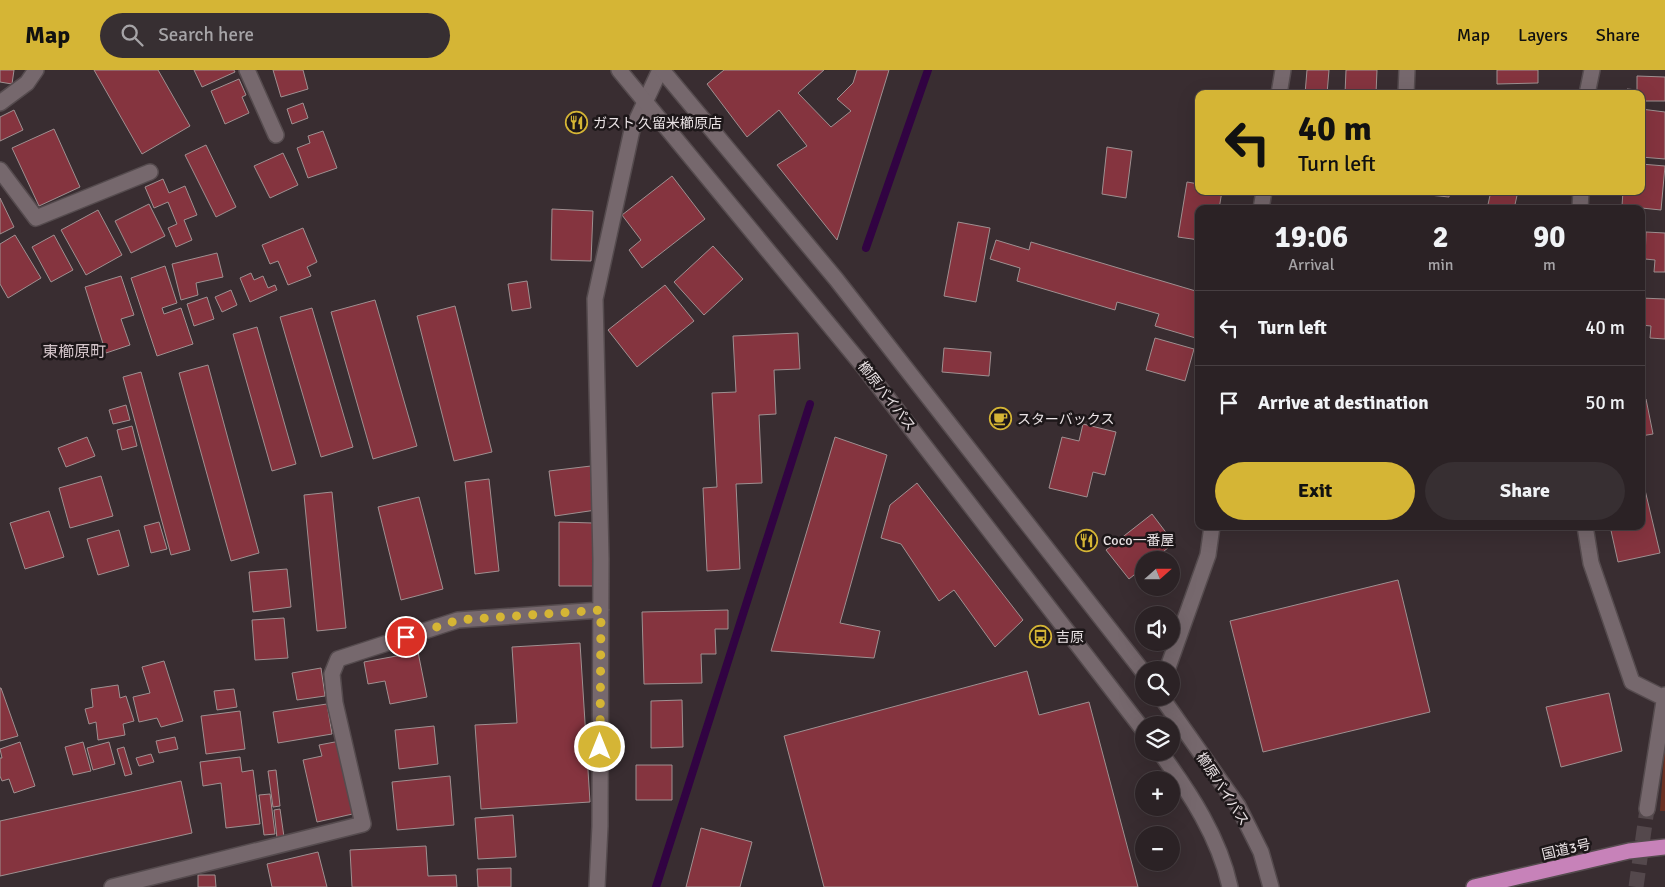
<!DOCTYPE html>
<html lang="en">
<head>
<meta charset="utf-8">
<style>
	:root { --surface:#2b2225; --page:#372f32; --text:#f1f3f6; --muted:#a6a4a7; --line:#473f42; --accent:#d5b535 }
	body { margin:0; font-family:Signika,"Noto Sans JP",sans-serif; background:var(--page); color:var(--text); height:100vh; display:flex; flex-direction:column; font-size:19px; white-space:nowrap }
	* { box-sizing:border-box; margin:0 }
	p { font-size:16px; color:var(--muted) }
	.icon { flex:none; width:28px; height:28px; fill:none; stroke:currentColor; stroke-width:2; stroke-linecap:round; stroke-linejoin:round }
	.map { position:relative; flex:1; overflow:hidden }
	.panel { position:absolute; left:1195px; top:135px; width:450px; height:325px; display:flex; flex-direction:column; background:var(--surface); border-radius:10px; box-shadow:0 5px 20px #0002,0 0 0 1px var(--line) }
	.panel>* { flex:none }
	.top-card { position:absolute; left:1195px; top:20px; width:450px; height:105px; border-radius:10px; box-shadow:0 5px 20px #0002,0 0 0 1px var(--line); background:#d5b535; color:#111; overflow:hidden }
	.needle { width:32px; rotate:69deg }
	.controls { position:absolute; left:1135px; top:481px; display:grid; gap:10px }
	.controls a { display:grid; place-items:center; width:45px; height:45px; border-radius:50%; background:var(--surface); box-shadow:0 5px 20px #0002,0 0 0 1px var(--line); font-size:25px }
	.pin { position:absolute; display:grid; place-items:center; width:42px; height:42px; color:#fff; margin:-21px; border:2px solid #fff; border-radius:50%; box-shadow:0 1px 5px #0007 }
	.me { position:absolute; width:55px; margin:-28px; rotate:0deg; stroke-linejoin:round; filter:drop-shadow(0 0 4px #0008) }
	.turn { display:flex; align-items:center; gap:18px; height:105px; padding:0 20px; font-size:22px }
	.turn .icon { width:65px; height:65px; stroke-width:2.5 }
	.turn b { display:block; font-size:35px; line-height:42px }
	.eta { display:flex; justify-content:space-evenly; align-items:center; height:85px; text-align:center }
	.eta b { font-size:30px; font-weight:800; line-height:35px }
	.button { display:flex; gap:10px; margin-top:auto; padding:10px 20px }
	.button a { flex:1; height:58px; border-radius:30px; background:var(--accent); color:#111; font-size:20px; font-weight:800; line-height:58px; text-align:center }
	.button a+a { background:var(--page); color:var(--text) }
	ul { padding:0; list-style:none }
	li { display:flex; align-items:center; gap:15px; height:75px; padding:0 20px; border-top:1px solid var(--line) }
	li div { flex:1 }
	li b { display:block; font-size:19px }
	li em { font-style:normal }
	header { display:flex; align-items:center; gap:30px; box-sizing:border-box; height:70px; padding:0 25px; background:var(--accent); color:#111 }
	header strong { font-size:24px }
	nav { display:flex; gap:28px; margin-inline-start:auto; font-size:18px }
	.search { width:350px; height:45px; background:var(--page); display:flex; align-items:center; gap:12px; box-sizing:border-box; padding:0 18px; border-radius:28px; color:var(--muted); font-size:19px }
	.map>svg:first-child { display:block }
</style>
</head>
<body>
<header>
<strong>Map</strong>
<div class="search"><svg class="icon" aria-label="search" viewBox="0 0 24 24"><circle cx="10" cy="10" r="6"/><path d="M15 15l6 6"/></svg>Search here</div>
<nav><a>Map</a><a>Layers</a><a>Share</a></nav>
</header>
<div class="map">
<svg width="1665" height="817" viewBox="0 0 1665 817">
	<rect width="100%" height="100%" fill="#392d31"/>
	<path fill="#6b3022" d="M1665,671V741H1660Z"/>
	<g fill="none" stroke-linecap="round" stroke-linejoin="round">
		<path stroke="#310342" stroke-width="8" d="M866,178L928,0
			M656,817L810,334"/>
	</g>
	<path fill="#85343f" stroke="#9f9091" d="M0,0H14L12,14L0,12Z
		M94,0H158L190,56L142,84Z
		M194,0H234L235,2L202,17Z
		M273,0H303L308,19L281,27Z
		M724,0H824L798,23L831,57L851,41L837,29L853,13L857,0H889L837,170L777,95L807,76L779,40L747,67L707,14Z
		M1307,0H1329L1327,24H1305Z
		M1346,0H1377L1376,24H1345Z
		M1497,0H1538V13L1497,14Z
		M1637,6L1665,7V31H1641V24H1626L1627,19L1637,20Z
		M239,9L246,25L242,27L249,43L225,54L211,21Z
		M1476,22H1504V24H1476Z
		M303,33L308,48L292,54L287,39Z
		M1641,39L1665,42V89L1641,87Z
		M14,40L23,60L0,71V47Z
		M54,59L80,117L39,136L12,78Z
		M323,61L337,98L308,108L297,78L310,73L308,66Z
		M206,75L236,137L216,147L185,85Z
		M1107,77L1132,81L1126,128L1102,124Z
		M283,83L298,115L270,128L254,96Z
		M1641,94L1665,96L1661,140L1622,136L1623,121H1641Z
		M672,106L705,149L642,198L629,180L641,170L622,145Z
		M163,109L169,123L185,116L197,145L184,150L192,170L176,177L168,158L177,154L168,132L154,138L145,117Z
		M1187,112L1199,114V121H1222L1219,139H1199V170L1178,167Z
		M1429,121H1450L1449,127L1429,125Z
		M1491,121H1518L1514,139H1487Z
		M0,128L14,157L0,164Z
		M149,134L165,166L131,183L115,151Z
		M552,139L593,141L591,191L551,190Z
		M98,140L122,185L86,205L61,160Z
		M958,152L990,158L976,232L944,226Z
		M303,158L317,192L307,197L311,206L288,215L278,191L270,194L262,175Z
		M1646,162L1665,163V202H1654L1655,190L1645,189Z
		M15,165L41,208L8,228L0,214V174Z
		M54,165L73,200L51,212L32,177Z
		M996,170L1029,180L1031,172L1199,222V269L1155,256L1159,244L1117,232L1115,240L1017,211L1020,198L990,189Z
		M713,176L743,209L704,245L674,212Z
		M217,183L223,207L196,213L198,225L181,230L172,194Z
		M165,196L177,233L162,238L164,244L181,238L193,274L157,286L131,208Z
		M251,203L254,210L263,206L268,218L275,215L277,220L250,232L240,208Z
		M121,206L134,245L121,249L130,275L106,283L85,217Z
		M527,211L531,238L512,241L508,214Z
		M665,215L694,251L637,297L608,260Z
		M231,220L237,235L222,242L215,227Z
		M207,227L214,249L194,256L187,234Z
		M1641,228L1665,229V269L1650,268L1651,256L1641,255Z
		M375,230L417,376L373,389L331,242Z
		M455,236L492,382L454,391L417,246Z
		M312,238L353,377L321,387L280,247Z
		M257,257L296,394L272,401L233,264Z
		M798,263L800,299L774,300L776,344L759,345L762,413L736,414L740,499L707,501L703,418L717,417L712,323L736,322L733,266Z
		M1155,268L1194,279L1185,311L1146,300Z
		M944,278L991,282L989,306L942,302Z
		M208,295L259,483L231,491L179,303Z
		M141,302L190,480L171,485L123,307Z
		M1646,329L1653,364L1641,366V330Z
		M126,335L130,350L113,354L109,340Z
		M1083,354L1116,362L1105,405L1093,402L1087,427L1049,418L1062,367L1079,371Z
		M132,356L137,376L122,380L117,360Z
		M87,367L95,386L66,397L58,378Z
		M835,367L887,385L840,553L880,561L874,588L771,581Z
		M591,396L596,440L555,446L549,401Z
		M101,406L113,446L70,458L59,418Z
		M489,409L499,501L475,504L465,412Z
		M917,413L1023,550L995,577L954,520L939,531L901,474L881,468L890,435Z
		M1645,420L1660,483L1618,492L1610,456H1641V421Z
		M332,422L346,558L317,561L304,425Z
		M419,427L443,519L401,530L378,437Z
		M49,441L64,487L25,499L10,453Z
		M1152,444L1174,473L1153,490H1144V497L1129,509L1106,480Z
		M159,452L167,479L151,483L144,456Z
		M559,452L593,453V516H559Z
		M119,460L129,496L98,505L87,469Z
		M287,499L291,537L253,542L249,502Z
		M1398,510L1430,642L1263,682L1230,551Z
		M728,540V559H715L716,584H701L702,613L644,614L642,542Z
		M284,548L288,588L255,590L252,550Z
		M580,573L590,732L481,739L475,655L517,653L512,577Z
		M418,582L427,627L390,634L385,611L368,614L364,592Z
		M164,591L183,651L161,657L157,648L139,652L133,627L150,623L142,597Z
		M321,598L325,626L297,630L292,603Z
		M1027,601L1039,645L1089,632L1138,817H824L784,666Z
		M118,615L120,628L126,626L134,651L123,654L125,665L98,670L96,652L89,654L85,639L93,637L91,619Z
		M0,618H1L18,666L0,671Z
		M234,619L237,637L217,640L214,621Z
		M1609,623L1622,681L1561,697L1546,637Z
		M682,630L683,677L651,678V631Z
		M327,634L332,664L278,673L273,642Z
		M240,641L245,679L206,684L201,646Z
		M434,656L438,694L399,699L395,660Z
		M175,667L178,679L159,683L156,671Z
		M340,671L357,743L317,752L303,690L322,686L319,675Z
		M20,672L35,716L14,723L9,709L2,711L0,706V688H2L0,679Z
		M83,672L91,701L73,705L65,677Z
		M109,672L115,694L93,700L87,678Z
		M124,677L132,704L125,706L117,679Z
		M151,684L154,692L139,696L136,688Z
		M240,687L242,702L253,700L260,754L226,758L221,713L203,716L200,692Z
		M636,695H672V730H636Z
		M276,700L280,736L273,737L268,701Z
		M450,706L454,755L397,760L392,712Z
		M181,711L192,763L0,806V751Z
		M270,724L275,764L264,765L259,725Z
		M280,739L284,767L277,768L274,740Z
		M513,745L516,787L478,789L475,748Z
		M701,758L752,772L740,817H686Z
		M426,776L428,806L456,805L457,817H352L350,780Z
		M318,782L327,817H272L267,794Z
		M511,798V817H478L477,799Z
		M198,805H215L216,817H198Z"/>
	<g fill="none" stroke-linecap="round" stroke-linejoin="round">
		<path stroke="#54484c" stroke-width="15" stroke-dasharray="15 8" stroke-linecap="butt" d="M1636,817L1647,739"/>
		<defs>
			<path id="street" d="M247,0L276,65
				M1279,24L1283,0
				M1406,24L1407,0
				M1587,24L1592,0
				M0,33L27,13L36,0
				M0,100L36,148L150,102
				M1261,139L1264,121
				M1580,139L1581,121
				M1585,456L1591,493L1632,612L1664,628
				M1167,600L1208,485L1212,456
				M1647,739L1665,625
				M112,817L363,754L335,633L332,604L338,589L458,550L601,540
				M597,817L600,756L601,489L595,229L632,60L660,0"/>
			<path id="secondary" d="M619,0L863,296L1144,661
				M662,0L836,209L1144,603
				M1162,628L1238,736L1261,782L1271,817
				M1160,682C1190,723 1219,767 1230,817"/>
			<path id="highway" d="M1474,817L1629,781L1665,777"/>
		</defs>
		<use href="#street" stroke="#554b4e" stroke-width="18"/>
		<use href="#secondary" stroke="#554b4e" stroke-width="18"/>
		<use href="#highway" stroke="#554b4e" stroke-width="18"/>
		<use href="#street" stroke="#76686d" stroke-width="15"/>
		<use href="#secondary" stroke="#76686d" stroke-width="15"/>
		<use href="#highway" stroke="#c782b9" stroke-width="15"/>
	</g>
	<g fill="none" stroke-linecap="round" stroke-linejoin="round">
		<path stroke="#d5b535" stroke-width="9" stroke-dasharray="0 16.2" d="M406,567L458,550L601,540L600,677"/>
	</g>
	<defs>
		<symbol id="restaurant-ring" viewBox="-11 -11 22 22"><circle r="9.5" fill="#1d1719" stroke="#d5b535" stroke-width="1.5"/><path d="M-5-6h1v4h1v-4h1v4h1v-4h1v5L-1.5 .5V6h-2V.5L-5-1ZM5-6V6H3V1.5H1.5Q1.5-4 5-6Z" fill="#d5b535"/></symbol>
		<symbol id="cafe-ring" viewBox="-11 -11 22 22"><circle r="9.5" fill="#1d1719" stroke="#d5b535" stroke-width="1.5"/><path d="M-5.5-4.5H6V0H3Q3 3.5 0 3.5H-2.5Q-5.5 3.5-5.5 0ZM3-3.2v2h1.7v-2ZM-6 4.5H4V6H-6Z" fill="#d5b535"/></symbol>
		<symbol id="bus-ring" viewBox="-11 -11 22 22"><circle r="9.5" fill="#1d1719" stroke="#d5b535" stroke-width="1.5"/><path d="M-5-6H5V4H4V6H2V4H-2V6H-4V4H-5ZM-3.5-4V0h7V-4ZM-3.5 1.2v1.5H-2V1.2ZM2 1.2v1.5H3.5V1.2Z" fill="#d5b535"/></symbol>
	</defs>
	<g fill-rule="evenodd">
		<use href="#restaurant-ring" x="564" y="40" width="25" height="25"/>
		<use href="#cafe-ring" x="988" y="336" width="25" height="25"/>
		<use href="#restaurant-ring" x="1074" y="458" width="25" height="25"/>
		<use href="#bus-ring" x="1028" y="554" width="25" height="25"/>
	</g>
	<g text-anchor="middle" stroke-width="5" stroke-linejoin="round" paint-order="stroke">
		<g font-size="14" fill="#eae3e5" stroke="#1d1719" text-anchor="start">
			<text x="593" y="58">ガスト 久留米櫛原店</text>
			<text x="1017" y="354">スターバックス</text>
			<text x="1103" y="475">Coco一番屋</text>
			<text x="1056" y="572">吉原</text>
		</g>
		<g font-size="14" fill="#eae3e5" stroke="#1d1719">
			<text transform="translate(887 326) rotate(52)" y="5">櫛原バイパス</text>
			<text transform="translate(1223 719) rotate(57)" y="5">櫛原バイパス</text>
			<text transform="translate(1566 779) rotate(-13)" y="5">国道3号</text>
		</g>
		<g font-size="16" fill="#d3c4c9" stroke="#1d1719">
			<text x="74" y="287">東櫛原町</text>
		</g>
	</g>
</svg>
<div class="controls">
<a><svg class="needle" viewBox="-14 -14 28 28"><path d="M0-13l5 13h-10z" fill="#e53935"/><path d="M0 13l5-13h-10z" fill="#a6a4a7"/></svg></a>
<a><svg class="icon" aria-label="sound" viewBox="0 0 24 24"><path d="M4 9h4l5-4v14l-5-4H4zM17 9q2 3 0 6"/></svg></a>
<a><svg class="icon" aria-label="search" viewBox="0 0 24 24"><circle cx="10" cy="10" r="6"/><path d="M15 15l6 6"/></svg></a>
<a><svg class="icon" aria-label="layers" viewBox="0 0 24 24"><path d="M12 4l9 5-9 5-9-5zM3 14l9 5 9-5"/></svg></a>
<a>+</a>
<a>−</a>
</div>
<div class="pin" style="left:406px;top:567px;background:#d93025"><svg class="icon" aria-label="arrive" viewBox="0 0 24 24"><path d="M6 21V4h12l-3 4 3 4H6"/></svg></div>
<svg class="me" style="left:600px;top:677px" viewBox="-20 -20 40 40"><circle r="17" fill="#d5b535" stroke="#fff" stroke-width="3"/><path d="M0-11L8 9 0 5-8 9z" fill="#fff"/></svg>
<div class="top-card">
<div class="turn"><svg class="icon" aria-label="left" viewBox="0 0 24 24"><path d="M17 20v-9H6M10 6l-5 5 5 5"/></svg><div><b>40 m</b>Turn left</div></div>
</div>
<section class="panel">
<div class="eta">
<div><b>19:06</b><p>Arrival</p></div>
<div><b>2</b><p>min</p></div>
<div><b>90</b><p>m</p></div>
</div>
<ul>
<li><svg class="icon" aria-label="left" viewBox="0 0 24 24"><path d="M17 20v-9H6M10 6l-5 5 5 5"/></svg><div><b>Turn left</b></div><em>40 m</em></li>
<li><svg class="icon" aria-label="arrive" viewBox="0 0 24 24"><path d="M6 21V4h12l-3 4 3 4H6"/></svg><div><b>Arrive at destination</b></div><em>50 m</em></li>
</ul>
<div class="button"><a>Exit</a><a>Share</a></div>
</section>
</div>
</body>
</html>
